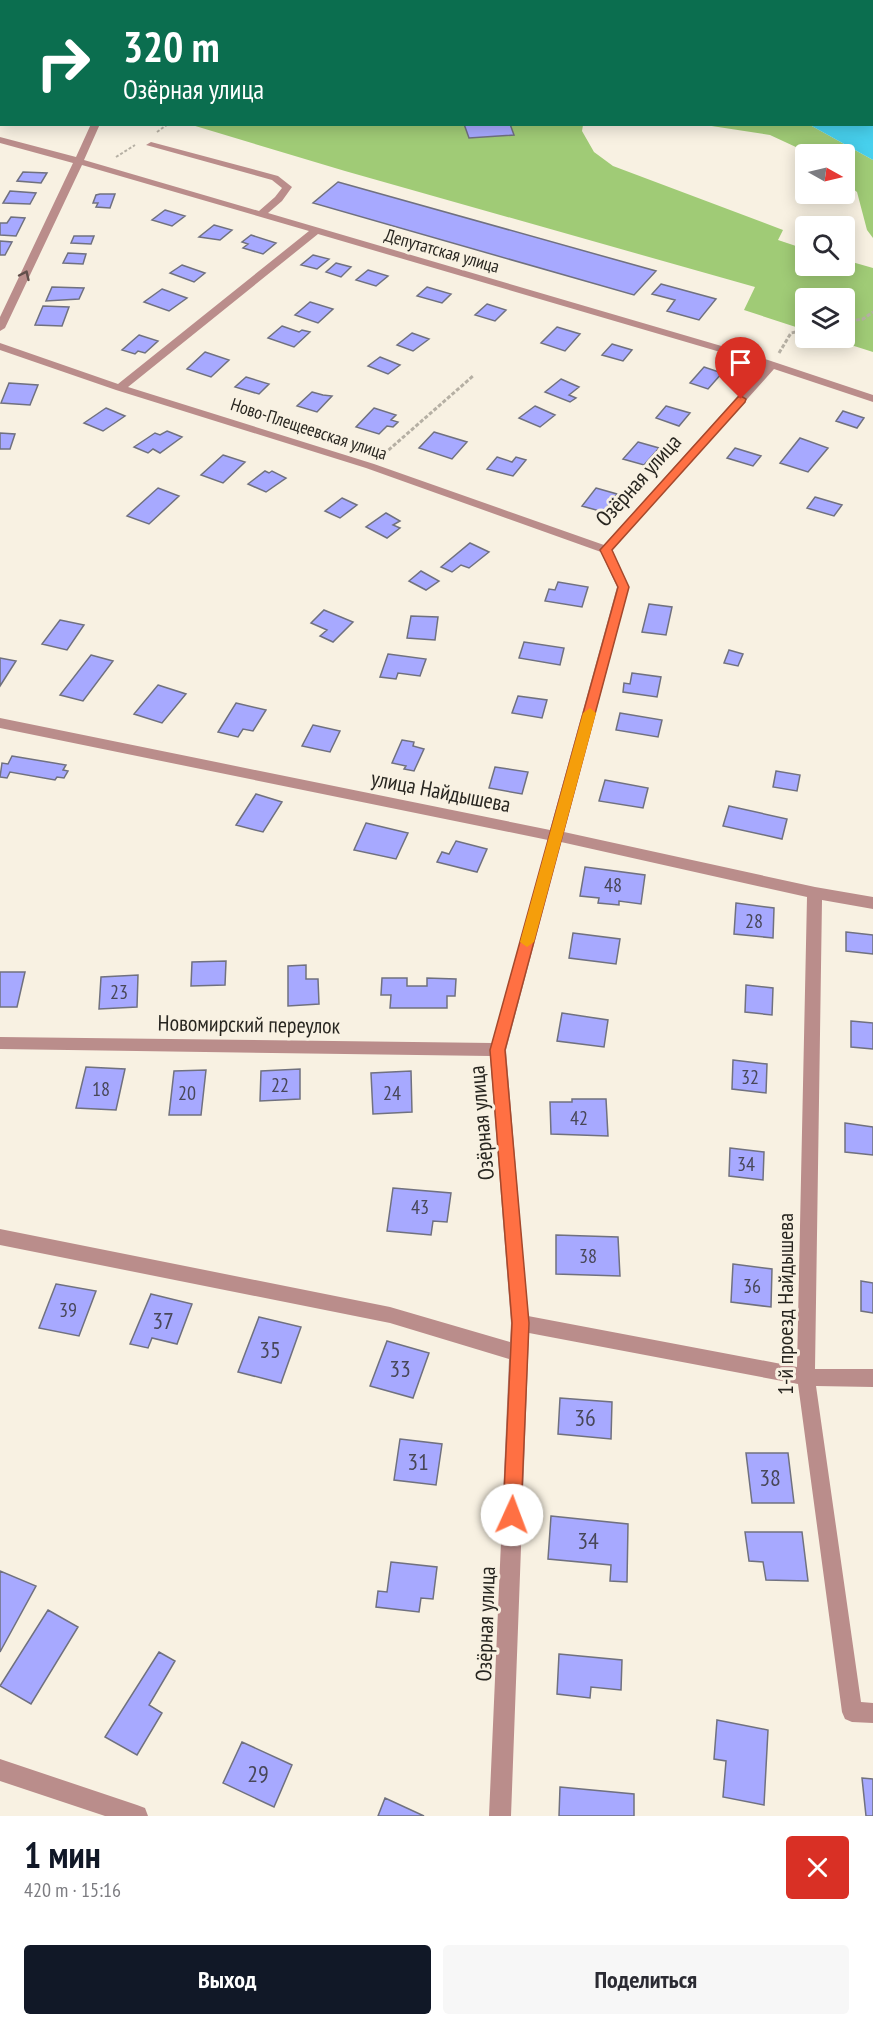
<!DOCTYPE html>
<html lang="ru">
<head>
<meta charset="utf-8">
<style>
	:root { --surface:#fff; --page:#f7f7f7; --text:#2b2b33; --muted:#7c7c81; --accent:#111827 }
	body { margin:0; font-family:"PT Sans Narrow",sans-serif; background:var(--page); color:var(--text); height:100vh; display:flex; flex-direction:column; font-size:22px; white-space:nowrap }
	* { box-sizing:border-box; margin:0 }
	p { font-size:20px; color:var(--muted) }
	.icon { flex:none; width:33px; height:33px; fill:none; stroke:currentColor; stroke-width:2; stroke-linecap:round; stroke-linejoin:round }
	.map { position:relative; height:1816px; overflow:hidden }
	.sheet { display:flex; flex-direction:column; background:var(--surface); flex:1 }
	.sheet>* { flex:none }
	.top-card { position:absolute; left:0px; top:0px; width:873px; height:126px; box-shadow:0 3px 15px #0003; background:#0b6e4f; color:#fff; overflow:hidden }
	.needle { width:39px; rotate:98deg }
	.buttons { position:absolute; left:795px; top:144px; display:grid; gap:12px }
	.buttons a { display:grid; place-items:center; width:60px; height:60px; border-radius:6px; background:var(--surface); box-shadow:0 3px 15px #0003; font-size:30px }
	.pin { position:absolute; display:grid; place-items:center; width:51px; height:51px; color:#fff; margin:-62px -26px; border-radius:50% 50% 50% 0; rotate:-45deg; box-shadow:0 0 6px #0007 }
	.pin .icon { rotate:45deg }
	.me { position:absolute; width:66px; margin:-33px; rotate:2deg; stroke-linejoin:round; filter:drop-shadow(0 0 4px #0008) }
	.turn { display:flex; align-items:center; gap:21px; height:126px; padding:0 24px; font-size:27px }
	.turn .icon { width:78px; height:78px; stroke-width:2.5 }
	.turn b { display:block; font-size:42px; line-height:51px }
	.round { display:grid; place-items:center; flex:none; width:63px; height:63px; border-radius:6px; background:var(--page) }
	.overview { display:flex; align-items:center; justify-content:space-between; height:102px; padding:0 24px }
	h1 { font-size:36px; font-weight:600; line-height:45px; color:var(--accent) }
	.primary-button { display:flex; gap:12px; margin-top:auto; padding:12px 24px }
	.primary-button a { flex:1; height:69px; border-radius:6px; background:var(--accent); color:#fff; font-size:24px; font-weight:600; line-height:69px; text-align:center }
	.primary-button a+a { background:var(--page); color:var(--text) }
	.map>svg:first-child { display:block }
</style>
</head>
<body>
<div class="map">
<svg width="873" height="1816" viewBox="0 0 873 1816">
	<rect width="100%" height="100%" fill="#f8f1e2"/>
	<path fill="#a0cb76" d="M372,124L379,126L382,124L583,125L582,131L594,152L613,166L783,230L778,240L805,249L806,266H844L845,260L873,268V352L829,338H844V298H806L805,330L744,310L755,287L345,171L192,125Z
		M705,125H810L873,160V238L867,230L857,192L845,183L844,154H807L798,148L770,135Z"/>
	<path fill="#47d0ed" d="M26,0H873V160L810,125L872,124V2Z"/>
	<path fill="#a7a9ff" stroke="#70717f" stroke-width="1.5" d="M464,124H510L514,135L469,138Z
		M23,172L47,173L41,183L17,181Z
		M338,182L656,271L634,295L313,203Z
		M10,191L36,193L30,204L3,203Z
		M100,194H115L110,208L96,207L98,203H93L96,195Z
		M165,210L185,216L172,226L152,220Z
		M11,217L25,218L16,236L0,235V223H7Z
		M214,225L232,230L220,240L199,237Z
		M251,235L276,243L263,254L243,248L248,244L242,242Z
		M74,236H94L91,244L71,243Z
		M0,241L12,242L5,255H0Z
		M68,253L86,254L83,264L63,263Z
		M313,255L329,259L317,269L301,265Z
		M336,263L351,267L341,277L326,272Z
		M182,265L205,273L194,282L170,273Z
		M368,270L388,276L376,286L356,280Z
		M661,284L716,299L699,320L667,311L675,300L652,294Z
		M52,287L84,288L79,299L46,301Z
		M427,287L451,294L442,303L417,296Z
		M162,289L187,298L169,311L144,302Z
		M310,302L333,309L318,323L295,315Z
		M487,304L506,310L495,321L475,315Z
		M43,306L69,307L62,326L35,325Z
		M282,326L299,332L302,330L310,332L294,347L268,338Z
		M557,327L580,334L565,351L541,343Z
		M412,333L429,339L413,351L397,345Z
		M139,335L158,341L145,353L138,351L135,354L122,350Z
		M612,344L632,350L623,361L602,355Z
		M205,352L229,360L211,377L187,369Z
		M380,357L400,365L388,374L368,366Z
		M704,367L722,373L708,389L690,383Z
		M246,377L269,384L259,394L235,387Z
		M561,379L579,387L569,395L576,398L570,402L545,392Z
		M9,383L38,385L30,405L1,403Z
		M312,392L323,395L332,396L317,412L297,406Z
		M535,406L555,415L540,427L519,418Z
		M666,406L690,413L679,426L656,418Z
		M106,408L125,416L103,431L84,423Z
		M374,408L396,415L391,420L398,422L393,427L387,426L379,434L356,427Z
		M843,411L864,418L857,428L836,421Z
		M167,431L182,437L160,453L153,449L148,453L134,447L155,433L160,435Z
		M434,432L467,442L452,459L419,448Z
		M0,433L15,434L10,449H0Z
		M800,438L828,448L808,472L780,463Z
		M638,442L659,448L644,465L623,459Z
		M735,448L761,456L753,466L727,458Z
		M223,455L245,462L223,483L201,475Z
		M497,457L512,462L516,457L526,460L513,476L487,469Z
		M265,471L269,473L272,471L286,478L266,492L248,484Z
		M158,488L179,496L149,524L127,516Z
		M596,488L617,494L603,512L582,506Z
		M815,497L842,505L834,516L807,508Z
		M342,498L357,505L340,518L325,511Z
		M386,513L400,521L393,525L400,528L387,538L366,527Z
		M470,543L489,552L469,568L461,565L452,572L441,567Z
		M421,571L439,581L426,590L409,581Z
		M558,582L588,587L582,607L545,601L549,589L555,590Z
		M649,604L672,607L666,635L642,632Z
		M324,610L353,622L333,642L320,636L327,630L311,623Z
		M411,616L438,617L435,640L407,638Z
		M60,620L84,625L67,650L42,644Z
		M524,642L564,648L560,665L519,658Z
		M729,650L743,654L738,666L724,663Z
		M388,654L426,659L420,676L398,673L396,679L380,677Z
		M91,655L113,661L83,701L60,695Z
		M0,658L16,661L0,686Z
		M632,673L661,677L657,697L623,692L624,683L630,684Z
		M158,685L186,694L162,723L134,714Z
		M518,696L547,700L542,718L512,713Z
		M236,703L266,710L253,731L243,729L238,737L218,732Z
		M620,713L662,720L658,737L616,730Z
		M313,725L340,731L330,752L302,746Z
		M402,740L414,742L413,746L424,749L414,771L404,769L406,766L392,763Z
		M12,756L66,765L63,770L68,771L64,778L57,777L55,780L10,772L7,778L0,777L2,763L8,764Z
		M495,767L528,772L522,794L489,788Z
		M776,771L800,775L797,791L773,787Z
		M605,780L648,788L643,808L599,801Z
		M256,794L282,802L263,832L236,825Z
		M729,806L787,819L782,839L723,826Z
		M366,823L408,833L396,859L354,850Z
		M456,841L487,849L477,872L437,862L442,852L449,854Z
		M585,867L645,875L641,904L619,901V905L598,903L599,898L580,896Z
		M736,903L774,908L773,938L734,934Z
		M846,932L873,935V954L846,951Z
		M573,933L620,939L616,964L569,958Z
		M226,961L225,985L191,986L192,962Z
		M306,965V979H318L319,1004L288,1006V966Z
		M0,972H25L17,1007H0Z
		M138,975L137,1007L99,1009L101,977Z
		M382,978H407V986H427V978L456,979L455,996H447V1008H390L391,995H381Z
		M746,985L773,988L772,1015L745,1012Z
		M562,1013L608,1020L604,1047L557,1041Z
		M851,1021L873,1023V1049L851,1047Z
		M733,1060L767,1064L766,1093L732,1089Z
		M86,1067L125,1069L116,1110L76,1108Z
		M300,1069V1099L260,1101L261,1071Z
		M206,1070L201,1115H169L174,1071Z
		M411,1071L412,1112L373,1114L371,1073Z
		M572,1099H606L608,1136L551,1134L550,1102H572Z
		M845,1123L873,1127V1155L845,1152Z
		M730,1148L764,1152L763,1180L729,1176Z
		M393,1188L451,1193L447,1222L433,1221L431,1235L387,1231Z
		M556,1235L618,1237L620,1276L556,1274Z
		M733,1264L772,1269L771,1307L731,1302Z
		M861,1281L873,1283V1313L861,1311Z
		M56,1284L96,1291L79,1336L39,1328Z
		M151,1294L192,1304L177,1344L152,1338L148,1348L130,1344Z
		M259,1317L301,1327L281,1383L238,1372Z
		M387,1341L429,1353L413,1398L370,1386Z
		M560,1398L612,1402L611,1439L558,1434Z
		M400,1439L442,1444L436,1485L394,1480Z
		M746,1453H788L794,1503H752Z
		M551,1516L628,1524L627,1582L610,1581L611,1565L548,1559Z
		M745,1532H802L808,1581L766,1580L763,1562L749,1561Z
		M391,1562L437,1567L433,1599L421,1598L419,1612L376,1607L378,1591L387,1592Z
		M0,1571L36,1586L0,1652Z
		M48,1610L78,1627L31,1704L0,1686Z
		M159,1652L175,1661L149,1705L162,1713L137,1755L105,1737Z
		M559,1654L622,1660L621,1690L591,1687L590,1698L557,1694Z
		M717,1720L768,1730L764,1805L723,1797L726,1761L714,1759Z
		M242,1742L292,1765L274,1807L223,1783Z
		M862,1778L873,1779V1816H866Z
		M560,1787L634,1794V1816H559Z
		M385,1798L424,1816H378Z"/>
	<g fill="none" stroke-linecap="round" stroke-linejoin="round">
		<path stroke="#b6b0a4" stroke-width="2" stroke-dasharray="3 2" stroke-linecap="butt" d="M157,132L168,124
			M116,157L135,145"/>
		<path stroke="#b6b0a4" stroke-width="3" stroke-dasharray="4 2" stroke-linecap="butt" d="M844,322L863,319L873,312
			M779,353L791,333L806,330
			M384,454L473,376"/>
		<path fill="#ba8d8b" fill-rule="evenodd" d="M0,37L2,38V43H0Z
			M91,124H100L84,160L259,211L275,197L282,188L272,180L146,145L151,142L278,176L292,187L282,201L268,213L759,357L873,395V402L774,369L612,550L629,587L564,832L815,887L873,897V909L822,900L815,1369H873V1387L816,1386L861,1702L873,1703V1723L852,1722L845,1719L842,1712L798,1384L529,1333L511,1816H489L509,1359L390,1323L0,1245V1229L390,1307L510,1342L511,1323L490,1056L0,1049V1037L492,1043L548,840L0,728V718L550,830L617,587L601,552L366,468L116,390L0,350V343L118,384L309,231L82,165L5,328L0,331V317L73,163L0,143V137L76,157ZM318,234L751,361L765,366L604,545L374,464L128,387ZM561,842L807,897L797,1367L528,1316L506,1050Z
			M0,1759L137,1805L145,1808L148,1816H105L0,1781Z"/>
	</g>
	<defs><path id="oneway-chevron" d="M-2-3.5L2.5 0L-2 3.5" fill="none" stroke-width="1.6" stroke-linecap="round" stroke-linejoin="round" transform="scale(1.5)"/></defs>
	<use stroke="#624f4b" href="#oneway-chevron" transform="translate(25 275) rotate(-65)"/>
	<path fill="#ff7043" stroke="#a6492c" stroke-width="1.5" d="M741,396L746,399L745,402L612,550L629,587L505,1050L529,1323L521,1515L519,1521L512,1524L506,1521L503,1515L512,1323L490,1050L618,587L600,550L738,397Z"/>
	<path fill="#f59e0b" d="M590,708L596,713L534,942L527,947L520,942L583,713Z"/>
	<g text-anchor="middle" stroke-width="6" stroke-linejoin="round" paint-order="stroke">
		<g font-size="18" fill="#282620" stroke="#f8f1e2">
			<text transform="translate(442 251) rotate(16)" y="6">Депутатская улица</text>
			<text transform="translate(309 429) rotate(18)" y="6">Ново-Плещеевская улица</text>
		</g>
		<g font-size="20" fill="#484758">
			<text x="613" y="892">48</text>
			<text x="754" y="928">28</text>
			<text x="119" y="999">23</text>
			<text x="750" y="1084">32</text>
			<text x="280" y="1092">22</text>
			<text x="101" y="1096">18</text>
			<text x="187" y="1100">20</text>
			<text x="392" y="1100">24</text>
			<text x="579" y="1125">42</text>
			<text x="746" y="1171">34</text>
			<text x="420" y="1214">43</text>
			<text x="588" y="1263">38</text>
			<text x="752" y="1293">36</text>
			<text x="68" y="1317">39</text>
		</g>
		<g font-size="22" fill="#282620" stroke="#f8f1e2">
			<text transform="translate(638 480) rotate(-48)" y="8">Озёрная улица</text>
			<text transform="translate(441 791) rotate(11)" y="8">улица Найдышева</text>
			<text transform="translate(249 1024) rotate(1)" y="8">Новомирский переулок</text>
			<text transform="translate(481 1123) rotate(-95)" y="8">Озёрная улица</text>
			<text transform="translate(785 1304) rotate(-90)" y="8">1-й проезд Найдышева</text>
			<text transform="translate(485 1624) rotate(-88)" y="8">Озёрная улица</text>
		</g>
		<g font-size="24" fill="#484758">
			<text x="163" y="1329">37</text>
			<text x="270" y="1358">35</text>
			<text x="400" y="1377">33</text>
			<text x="585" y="1426">36</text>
			<text x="418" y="1470">31</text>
			<text x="770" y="1486">38</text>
			<text x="588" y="1549">34</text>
			<text x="258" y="1782">29</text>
		</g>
	</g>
</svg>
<div class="buttons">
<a><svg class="needle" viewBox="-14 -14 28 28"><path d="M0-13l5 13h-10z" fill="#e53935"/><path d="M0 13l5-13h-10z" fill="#7c7c81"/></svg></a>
<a><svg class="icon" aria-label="search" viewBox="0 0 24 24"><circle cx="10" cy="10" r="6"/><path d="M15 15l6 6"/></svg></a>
<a><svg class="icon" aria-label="layers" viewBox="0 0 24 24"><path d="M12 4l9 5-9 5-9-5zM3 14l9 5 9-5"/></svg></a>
</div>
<div class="pin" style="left:741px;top:399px;background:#d93025"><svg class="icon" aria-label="arrive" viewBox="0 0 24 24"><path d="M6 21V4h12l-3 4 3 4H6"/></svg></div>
<svg class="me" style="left:512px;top:1515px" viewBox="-20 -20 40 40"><circle r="19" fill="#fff"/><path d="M0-13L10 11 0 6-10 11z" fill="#ff7043"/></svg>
<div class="top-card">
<div class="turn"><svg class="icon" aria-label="right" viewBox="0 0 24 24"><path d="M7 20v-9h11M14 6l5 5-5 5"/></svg><div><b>320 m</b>Озёрная улица</div></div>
</div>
</div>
<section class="sheet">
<div class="overview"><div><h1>1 мин</h1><p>420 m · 15:16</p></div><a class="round" style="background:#d93025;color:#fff"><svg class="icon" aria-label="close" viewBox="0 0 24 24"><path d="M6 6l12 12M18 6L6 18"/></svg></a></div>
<div class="primary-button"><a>Выход</a><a>Поделиться</a></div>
</section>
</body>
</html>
